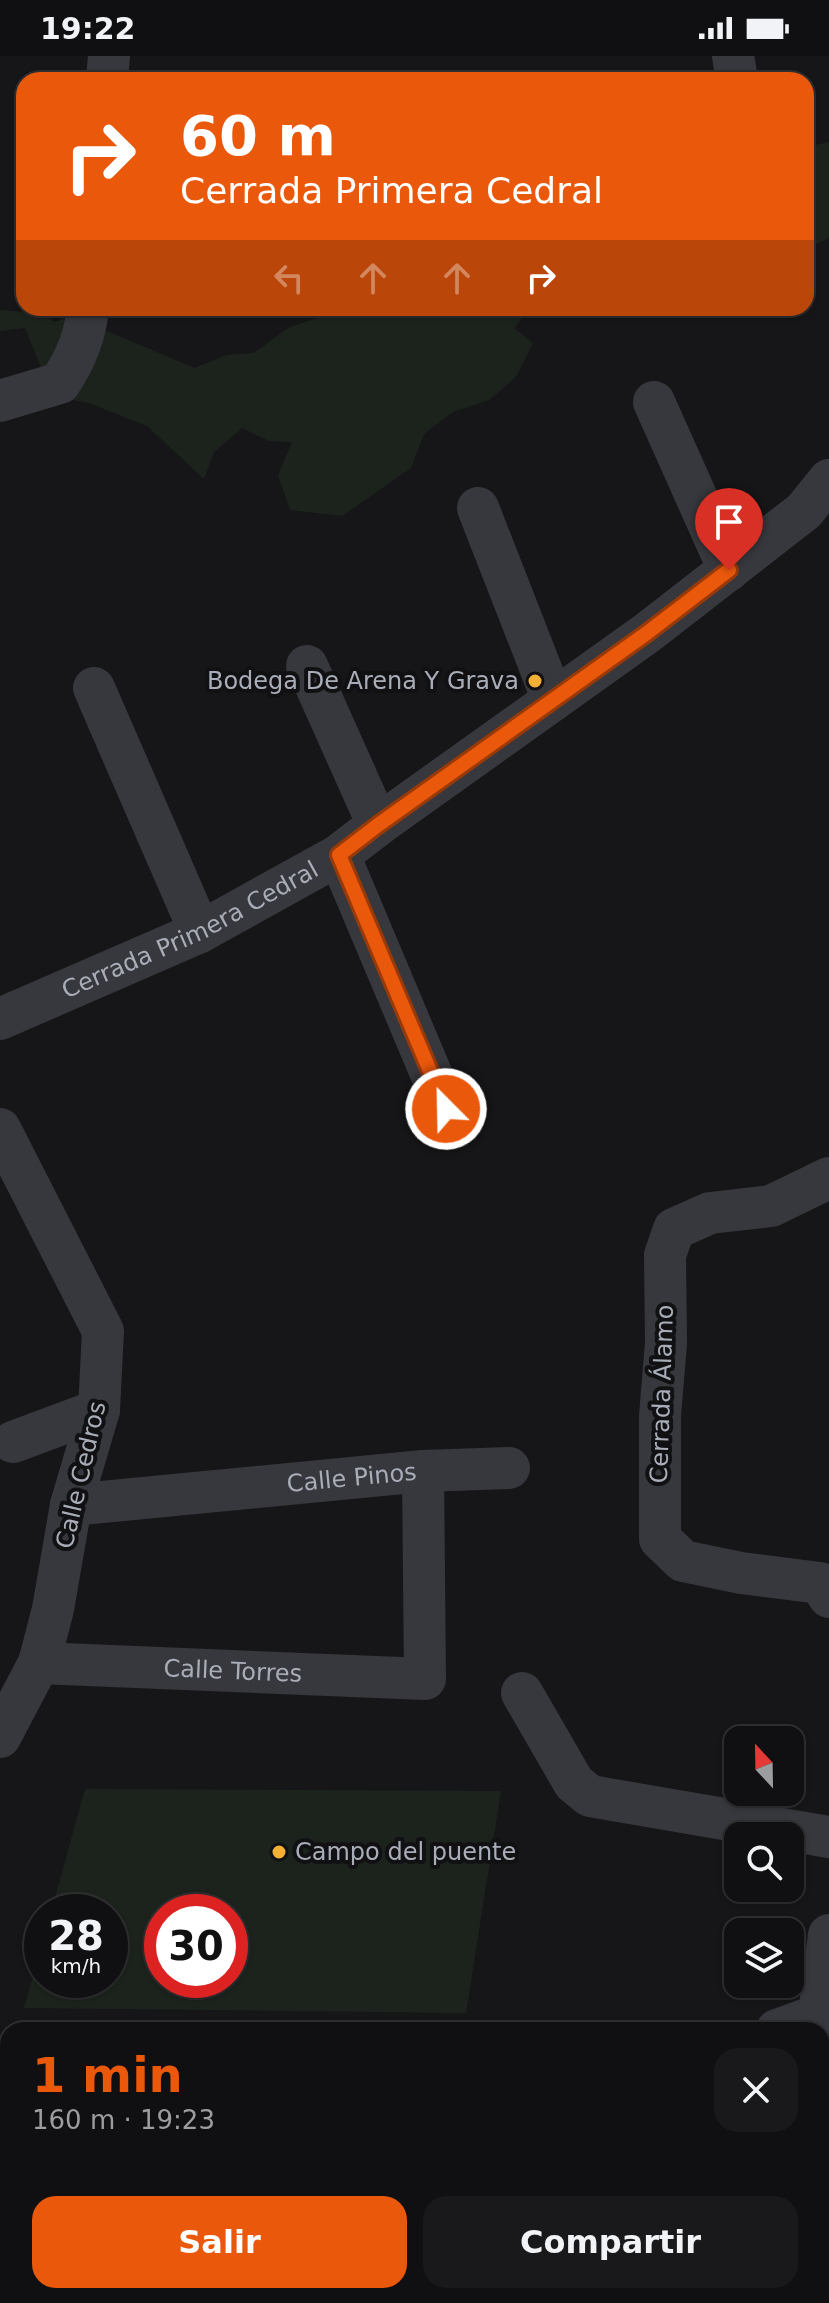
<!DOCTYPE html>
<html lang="es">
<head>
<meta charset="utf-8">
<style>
	:root { --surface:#101012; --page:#19191b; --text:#f1f3f6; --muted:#9c9d9f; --line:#303032; --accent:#ea580c }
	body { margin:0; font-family:"DejaVu Sans",sans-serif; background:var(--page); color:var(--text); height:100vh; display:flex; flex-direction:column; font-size:30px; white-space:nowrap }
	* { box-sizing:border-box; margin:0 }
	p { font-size:26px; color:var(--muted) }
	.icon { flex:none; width:44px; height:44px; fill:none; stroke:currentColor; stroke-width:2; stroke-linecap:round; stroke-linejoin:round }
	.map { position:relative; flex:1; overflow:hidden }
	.sheet { position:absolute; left:0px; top:1966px; width:830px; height:282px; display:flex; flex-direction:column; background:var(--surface); border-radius:24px 24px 0 0; box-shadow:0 2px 6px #0004,0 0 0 2px var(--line) }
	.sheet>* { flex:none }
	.banner { position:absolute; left:16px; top:16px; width:798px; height:244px; border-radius:24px; box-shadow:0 2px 6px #0004,0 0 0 2px var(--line); background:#ea580c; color:#fff; overflow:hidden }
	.needle { width:52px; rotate:338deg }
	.buttons { position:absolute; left:724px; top:1670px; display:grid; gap:16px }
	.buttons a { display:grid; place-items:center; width:80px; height:80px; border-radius:16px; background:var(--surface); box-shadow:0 2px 6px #0004,0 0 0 2px var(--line); font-size:40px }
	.speed { position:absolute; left:24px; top:1838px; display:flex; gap:16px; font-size:40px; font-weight:700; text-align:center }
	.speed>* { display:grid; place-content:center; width:104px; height:104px; border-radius:50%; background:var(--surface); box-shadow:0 2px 6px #0004,0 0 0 2px var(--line); line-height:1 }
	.speed small { font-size:20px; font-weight:400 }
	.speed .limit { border:12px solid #d22; background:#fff; color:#111 }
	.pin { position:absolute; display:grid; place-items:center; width:68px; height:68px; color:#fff; margin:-82px -34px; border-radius:50% 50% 50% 0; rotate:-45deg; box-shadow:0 0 8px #0007 }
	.pin .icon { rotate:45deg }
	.me { position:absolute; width:88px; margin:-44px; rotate:337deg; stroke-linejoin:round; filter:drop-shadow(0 0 6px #0008) }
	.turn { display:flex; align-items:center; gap:28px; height:168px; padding:0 32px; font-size:36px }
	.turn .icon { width:104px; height:104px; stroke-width:2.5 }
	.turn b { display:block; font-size:56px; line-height:68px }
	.lanes { display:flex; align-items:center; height:76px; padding:0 32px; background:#0003; justify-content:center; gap:40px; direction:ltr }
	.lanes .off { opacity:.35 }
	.round { display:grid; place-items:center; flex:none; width:84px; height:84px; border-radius:24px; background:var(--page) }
	.head { display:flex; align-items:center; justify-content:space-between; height:136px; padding:0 32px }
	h1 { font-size:48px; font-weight:600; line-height:60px; color:var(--accent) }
	.primary-button { display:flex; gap:16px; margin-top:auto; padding:16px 32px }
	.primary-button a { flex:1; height:92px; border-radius:24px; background:var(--accent); color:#fff; font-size:32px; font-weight:600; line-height:92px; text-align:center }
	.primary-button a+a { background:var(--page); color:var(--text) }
	.status { display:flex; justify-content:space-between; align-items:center; height:56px; padding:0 40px; background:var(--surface); direction:ltr }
	.status svg { height:22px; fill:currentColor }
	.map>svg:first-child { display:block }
</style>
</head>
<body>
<div class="status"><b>19:22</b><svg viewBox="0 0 49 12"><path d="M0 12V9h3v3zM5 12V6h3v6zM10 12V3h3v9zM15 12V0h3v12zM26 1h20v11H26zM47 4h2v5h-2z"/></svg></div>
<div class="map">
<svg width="829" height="2247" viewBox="0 0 829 2247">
	<rect width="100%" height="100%" fill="#161618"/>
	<path fill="#1c231d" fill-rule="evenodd" d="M829,86V182L818,187L806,188V91Z
		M343,252H530L514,272L533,287L516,321L489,344L453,356L424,378L411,412L342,460L290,454L278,419L292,386L269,385L242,372L214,396L204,423L147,370L89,347L53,340L25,272L0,275V254L37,257L55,266L71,260L195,312L226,299L254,297L288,272Z
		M85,1733L501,1735L466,1957L24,1952L42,1887V1924H110V1856H51ZM162,1856H230V1924H162Z"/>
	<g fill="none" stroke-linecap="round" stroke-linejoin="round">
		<g stroke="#37383d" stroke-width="42">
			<path d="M733,0L737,24"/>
			<path d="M107,24L109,0"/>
			<path d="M0,345L60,327C76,302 85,281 88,252"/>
			<path d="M654,346L729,514"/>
			<path d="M478,452L553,644"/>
			<path d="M307,610L378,769"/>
			<path d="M94,632L200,876"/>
			<path d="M339,799L446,1053"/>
			<path id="s1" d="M0,963L200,876L339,799L378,769L647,577L804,455L829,424"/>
			<path d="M0,1073L103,1275L99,1354L71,1449L53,1553L39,1607L0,1681"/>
			<path d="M829,1122L771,1150L710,1157L674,1173L665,1199L666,1287L660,1360V1483L683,1505L741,1517L820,1527L829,1541"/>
			<path d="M13,1386L99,1354"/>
			<path id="s2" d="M71,1449L423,1415L509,1412"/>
			<path id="s3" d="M39,1607L425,1623L423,1415"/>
			<path d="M522,1637L574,1727L590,1740L829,1781"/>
			<path d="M819,1958L829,1879"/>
			<path d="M777,1974L829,1955"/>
			<path d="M0,2028H8"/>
			<path d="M822,2166L829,2187"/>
			<path d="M45,2240L71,2247"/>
			<path d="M339,2240L341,2247"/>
			<path d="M592,2240L594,2247"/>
		</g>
	</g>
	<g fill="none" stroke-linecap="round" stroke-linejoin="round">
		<defs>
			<path id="route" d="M446,1053L339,799L378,769L647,577L729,514"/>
		</defs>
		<use href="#route" stroke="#983908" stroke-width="20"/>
		<use href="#route" stroke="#ea580c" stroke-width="14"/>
	</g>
	<g fill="#f2b134" stroke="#111113" stroke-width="3">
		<circle cx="535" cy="625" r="8"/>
		<circle cx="279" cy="1796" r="8"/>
	</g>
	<g text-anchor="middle" stroke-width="8" stroke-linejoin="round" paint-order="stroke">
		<g font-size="24" fill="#a8adb8" stroke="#111113" text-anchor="end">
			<text x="519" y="633">Bodega De Arena Y Grava</text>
			<text x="295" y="1804" text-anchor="start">Campo del puente</text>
		</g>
		<g font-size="24" fill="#a8adb8" stroke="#111113">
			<text dy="8" stroke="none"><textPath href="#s1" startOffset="210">Cerrada Primera Cedral</textPath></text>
			<text transform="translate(662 1338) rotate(-88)" y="8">Cerrada Álamo</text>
			<text transform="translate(81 1419) rotate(-77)" y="8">Calle Cedros</text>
			<text dy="8" stroke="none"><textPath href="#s2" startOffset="282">Calle Pinos</textPath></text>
			<text dy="8" stroke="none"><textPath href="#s3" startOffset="194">Calle Torres</textPath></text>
		</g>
	</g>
</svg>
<div class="buttons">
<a><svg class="needle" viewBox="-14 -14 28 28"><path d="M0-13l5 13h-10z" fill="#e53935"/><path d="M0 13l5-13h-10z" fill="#9c9d9f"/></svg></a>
<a><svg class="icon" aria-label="search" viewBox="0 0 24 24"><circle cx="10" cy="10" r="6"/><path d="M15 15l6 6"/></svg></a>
<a><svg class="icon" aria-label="layers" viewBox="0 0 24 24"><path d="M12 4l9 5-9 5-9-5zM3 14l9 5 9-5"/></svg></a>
</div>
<div class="speed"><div>28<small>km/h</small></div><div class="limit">30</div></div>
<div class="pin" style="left:729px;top:514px;background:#d93025"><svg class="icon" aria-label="arrive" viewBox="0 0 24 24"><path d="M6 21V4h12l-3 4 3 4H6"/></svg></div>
<svg class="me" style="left:446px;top:1053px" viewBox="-20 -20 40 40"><circle r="17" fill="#ea580c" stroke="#fff" stroke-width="3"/><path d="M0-11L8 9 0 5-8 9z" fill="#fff"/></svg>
<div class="banner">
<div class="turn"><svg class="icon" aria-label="right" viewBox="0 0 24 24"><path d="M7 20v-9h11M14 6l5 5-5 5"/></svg><div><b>60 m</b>Cerrada Primera Cedral</div></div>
<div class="lanes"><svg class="icon off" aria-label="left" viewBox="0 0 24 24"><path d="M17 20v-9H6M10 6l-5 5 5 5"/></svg><svg class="icon off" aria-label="ahead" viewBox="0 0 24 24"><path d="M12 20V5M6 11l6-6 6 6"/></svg><svg class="icon off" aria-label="ahead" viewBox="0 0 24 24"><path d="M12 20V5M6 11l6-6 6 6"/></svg><svg class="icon" aria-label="right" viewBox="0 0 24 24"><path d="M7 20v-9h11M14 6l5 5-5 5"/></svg></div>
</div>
<section class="sheet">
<div class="head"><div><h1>1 min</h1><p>160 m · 19:23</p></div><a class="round"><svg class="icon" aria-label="close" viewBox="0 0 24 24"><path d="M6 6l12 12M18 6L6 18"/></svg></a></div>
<div class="primary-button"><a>Salir</a><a>Compartir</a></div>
</section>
</div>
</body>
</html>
